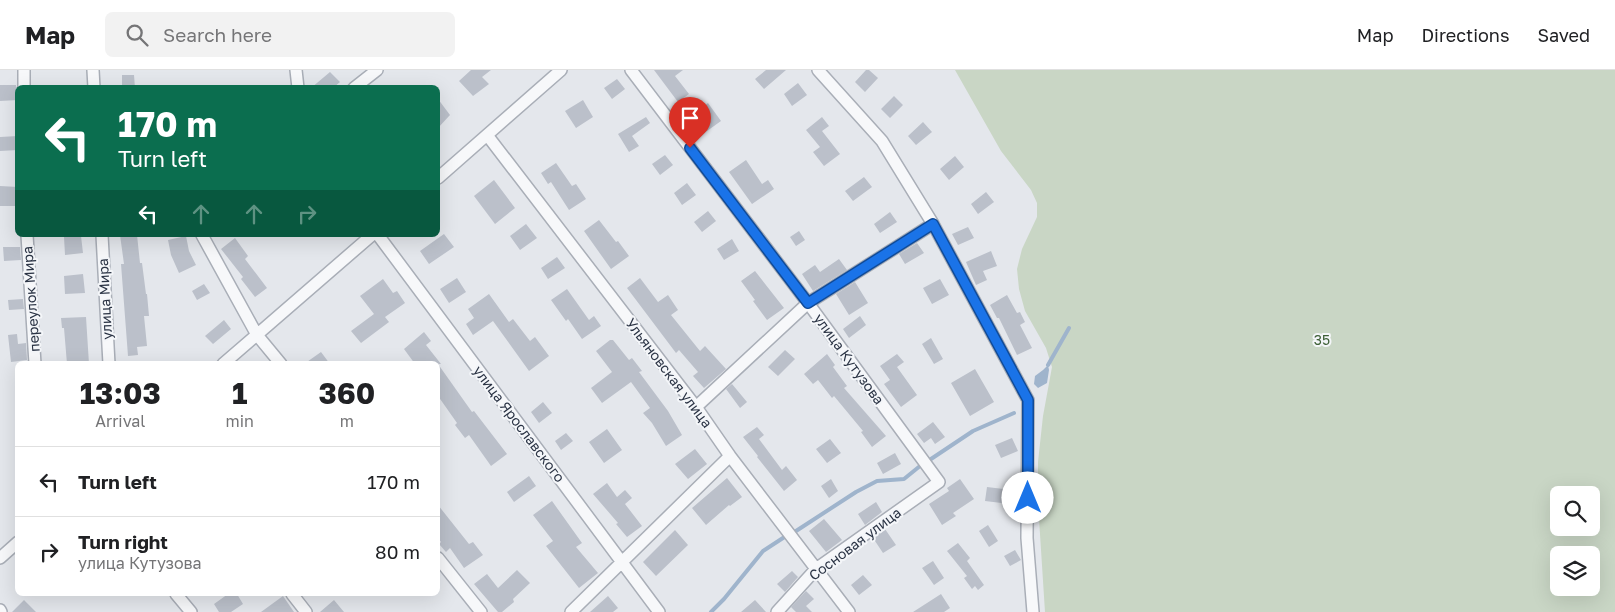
<!DOCTYPE html>
<html lang="en">
<head>
<meta charset="utf-8">
<style>
	:root { --surface:#fff; --page:#f2f2f2; --text:#202124; --muted:#757577; --line:#e0e0e0 }
	body { margin:0; font-family:"Golos Text",sans-serif; background:var(--page); color:var(--text); height:100vh; display:flex; flex-direction:column; font-size:19px; white-space:nowrap }
	* { box-sizing:border-box; margin:0 }
	p { font-size:16px; color:var(--muted) }
	.icon { flex:none; width:28px; height:28px; fill:none; stroke:currentColor; stroke-width:2; stroke-linecap:round; stroke-linejoin:round }
	.map { position:relative; flex:1; overflow:hidden }
	.panel { position:absolute; left:15px; top:291px; width:425px; height:235px; display:flex; flex-direction:column; background:var(--surface); border-radius:8px; box-shadow:0 5px 20px #0002 }
	.panel>* { flex:none }
	.hud { position:absolute; left:15px; top:15px; width:425px; height:152px; border-radius:8px; box-shadow:0 5px 20px #0002; background:#0b6e4f; color:#fff; overflow:hidden }
	.tools { position:absolute; left:1550px; top:416px; display:grid; gap:10px }
	.tools a { display:grid; place-items:center; width:50px; height:50px; border-radius:8px; background:var(--surface); box-shadow:0 5px 20px #0002; font-size:25px }
	.pin { position:absolute; display:grid; place-items:center; width:42px; height:42px; color:#fff; margin:-51px -21px; border-radius:50% 50% 50% 0; rotate:-45deg; box-shadow:0 0 5px #0007 }
	.pin .icon { rotate:45deg }
	.me { position:absolute; width:55px; margin:-28px; rotate:0deg; stroke-linejoin:round; filter:drop-shadow(0 0 4px #0008) }
	.turn { display:flex; align-items:center; gap:18px; height:105px; padding:0 20px; font-size:22px }
	.turn .icon { width:65px; height:65px; stroke-width:2.5 }
	.turn b { display:block; font-size:35px; line-height:42px }
	.lanes { display:flex; align-items:center; height:48px; padding:0 20px; background:#0003; justify-content:center; gap:25px; direction:ltr }
	.lanes .off { opacity:.35 }
	.eta { display:flex; justify-content:space-evenly; align-items:center; height:85px; text-align:center }
	.eta b { font-size:30px; font-weight:700; line-height:35px }
	ul { padding:0; list-style:none }
	li { display:flex; align-items:center; gap:15px; height:70px; padding:0 20px; border-top:1px solid var(--line) }
	li div { flex:1 }
	li b { display:block; font-size:19px }
	li em { font-style:normal }
	header { display:flex; align-items:center; gap:30px; box-sizing:border-box; height:70px; padding:0 25px; background:var(--surface); border-bottom:1px solid var(--line) }
	header strong { font-size:24px }
	nav { display:flex; gap:28px; margin-inline-start:auto; font-size:18px }
	.search { width:350px; height:45px; background:var(--page); display:flex; align-items:center; gap:12px; box-sizing:border-box; padding:0 18px; border-radius:8px; color:var(--muted); font-size:19px }
	.map>svg:first-child { display:block }
</style>
</head>
<body>
<header>
<strong>Map</strong>
<div class="search"><svg class="icon" aria-label="search" viewBox="0 0 24 24"><circle cx="10" cy="10" r="6"/><path d="M15 15l6 6"/></svg>Search here</div>
<nav><a>Map</a><a>Directions</a><a>Saved</a></nav>
</header>
<div class="map">
<svg width="1615" height="542" viewBox="0 0 1615 542">
	<rect width="100%" height="100%" fill="#e4e7ec"/>
	<path fill="#c9d6c5" fill-rule="evenodd" d="M955,0H1615V542H1045L1038,433V392L1043,346L1052,297L1046,278L1025,241L1019,219L1017,199L1022,179L1037,147V133L1031,120L1001,81ZM1559,425H1591V458H1559ZM1559,485H1591V518H1559Z"/>
	<path fill="#9fb4cc" d="M1048,295L1049,300L1047,313L1038,318L1034,314L1035,306L1043,300Z"/>
	<g fill="none" stroke-linecap="round" stroke-linejoin="round">
		<path stroke="#9fb4cc" stroke-width="4" d="M1048,295L1069,258
			M931,389L973,361L1014,343
			M796,461L856,422L877,411L904,409L920,396
			M711,542L724,529L763,481L786,466"/>
	</g>
	<path fill="#bbc0ca" d="M471,0H491L482,7L489,14L473,26L459,11Z
		M654,0H683L675,6L689,24L678,32Z
		M766,0H786L764,19L755,9Z
		M866,0H869L878,8L865,22L855,12Z
		M330,2L340,12L333,18H311Z
		M122,5H134L135,18H122Z
		M617,9L625,19L612,29L604,18Z
		M798,13L807,25L792,36L784,24Z
		M0,15H16L18,30L0,31Z
		M894,26L903,35L890,48L881,39Z
		M438,29L450,45L438,58Z
		M583,30L593,47L576,58L565,41Z
		M708,33L721,51L700,66L689,50V47Z
		M646,47L650,53L632,66L639,76L629,82L618,64Z
		M822,47L829,56L822,61L840,84L824,96L813,82L820,77L806,60Z
		M923,52L932,62L916,75L908,66Z
		M18,66V80L0,81V67Z
		M665,85L673,95L660,105L652,94Z
		M955,86L964,97L949,110L940,99Z
		M746,90L762,114L768,110L774,119L752,134L729,102Z
		M556,93L572,116L576,114L586,129L569,140L551,112L548,114L541,103Z
		M864,107L872,117L853,131L845,121Z
		M494,110L515,138L495,154L474,126Z
		M687,113L696,125L682,135L674,123Z
		M0,116L18,117V136H0Z
		M986,122L994,132L978,144L971,134Z
		M708,141L716,151L702,162L694,152Z
		M890,142L897,152L880,163L874,154Z
		M599,150L616,172L618,171L629,186L611,199L584,161Z
		M526,154L537,168L520,180L510,166Z
		M968,157L974,168L958,175L952,164Z
		M799,161L805,170L796,176L790,167Z
		M444,164L454,177L429,194L420,181Z
		M120,165H137L140,193H142L146,224H147L149,246H144L147,276L137,277L138,285L128,286L121,194H124Z
		M81,166L83,183L65,185L64,167Z
		M186,166L189,181L196,195L179,203L171,185L168,170Z
		M235,168L248,186L245,189L267,218L255,227L241,209L243,207L221,179Z
		M732,169L739,181L724,190L717,179Z
		M917,173L924,183L905,194L899,184Z
		M3,177H20L21,190L4,191Z
		M991,181L997,196L983,201L987,210L976,215L966,192Z
		M557,187L565,198L548,209L541,198Z
		M839,189L847,200L813,221L802,204L815,195L820,202Z
		M755,201L784,238L767,250L753,231L755,230L741,211Z
		M83,204L85,223L65,224L64,206Z
		M457,208L466,222L449,233L440,219Z
		M640,208L658,232L668,225L678,240L671,245L700,281L705,276L726,299L704,318L693,306L698,302L679,280L676,283L627,218Z
		M383,209L393,223L397,221L405,233L385,247L389,252L361,273L351,261L374,244L360,226Z
		M940,209L949,225L932,234L923,218Z
		M855,212L868,233L849,245L836,224Z
		M204,214L210,223L197,230L192,221Z
		M567,219L589,250L594,246L601,256L582,269L568,249L566,251L551,230Z
		M489,224L509,252L513,249L530,271L535,267L549,286L529,301L493,251L473,265L466,254L474,248L468,239Z
		M1007,225L1017,243L1020,242L1025,252L1020,255L1032,278L1017,285L999,248H997L990,235Z
		M23,229L24,239L9,240L8,230Z
		M860,246L866,255L849,268L843,259Z
		M86,247L89,294H67L64,258H62L61,248Z
		M224,250L231,259L213,274L205,266Z
		M424,262L431,271L426,275L441,294H438L472,342L474,341L507,384L491,396L469,365L465,368L455,355L457,353L438,326V294H415L404,279Z
		M17,264L18,274L26,273L27,290L11,292L8,265Z
		M931,268L943,289L934,294L922,274Z
		M610,270H613L629,290L632,288L642,301L639,302L668,341L682,365L666,376L652,353L643,343L650,338L631,312L602,333L591,318L612,302L596,281Z
		M785,280L795,289L778,306L768,297Z
		M321,282L330,294H304Z
		M827,284L835,295L833,297L847,316L844,318L886,366L872,377L861,362L863,361L834,326L832,328L818,310L813,314L804,304Z
		M897,284L904,292L897,297L917,325L901,337L884,314L890,310L880,296Z
		M975,299L994,332L970,346L951,313Z
		M732,314L747,332L740,338L726,319Z
		M543,332L552,343L539,353L531,342Z
		M933,352L945,367L935,374L931,368L924,373L917,364Z
		M757,357L764,365L759,369L782,400L786,396L797,410L784,421L757,387L758,386L743,367Z
		M607,359L622,380L604,393L589,372Z
		M566,363L573,371L561,380L555,371Z
		M1012,368L1018,381L1001,388L995,375Z
		M830,369L841,383L827,393L816,379Z
		M695,379L707,394L688,409L675,394Z
		M895,383L901,394L883,404L877,393Z
		M529,406L536,416L514,432L507,422Z
		M727,408L742,427L730,436L729,435L706,455L692,438Z
		M831,409L838,421L829,428L821,416Z
		M960,409L974,429L953,443L956,446L942,455L929,434L949,421L947,418Z
		M607,413L617,427L625,420L632,428L625,434L642,456L627,467L616,454L618,453L593,424Z
		M987,417L1020,421L1019,435L985,431Z
		M552,431L582,473L576,477L598,503L579,518L546,476L553,471L533,445Z
		M876,432L882,442L865,455L858,444Z
		M438,435L469,474L473,472L483,485L464,498L450,478L446,482L439,474L441,472L438,468Z
		M824,449L842,470L826,482L809,461Z
		M988,455L998,471L989,477L979,461Z
		M885,459L896,475L883,483L873,468Z
		M675,460L688,475L656,506L643,492Z
		M958,473L970,488L967,491L984,515L978,520L975,516L972,519L964,508L967,506L947,481Z
		M1015,480L1021,490L1010,496L1004,486Z
		M933,491L944,508L934,515L922,498Z
		M517,500L530,513L513,529L514,532L502,542H498L474,514L487,504L498,518Z
		M792,501L798,507L785,522L777,514Z
		M863,505L872,515L859,525L851,515Z
		M806,521L814,529L806,536L812,542H796L791,537Z
		M228,524H237L243,534L231,542H219L214,534Z
		M941,524L950,538L944,542H913Z
		M283,526L294,542H261Z
		M608,526L618,538L613,542H590Z
		M24,530L36,542H12Z
		M334,530L344,542H320Z
		M755,530L766,542H741Z"/>
	<g fill="none" stroke-linecap="round" stroke-linejoin="round">
		<defs>
			<path id="minor" d="M24,0V18
				M93,0L94,18
				M296,0L298,18
				M631,0L808,233L939,412L816,499L777,542
				M818,0L882,71L933,154L1028,330L1027,468L1033,542
				M354,18L377,0
				M487,65L696,337L730,386L849,542
				M438,108L561,0
				M27,165L35,294
				M102,165L109,294
				M202,165L257,265L281,294
				M378,165L659,542
				M223,294L372,165
				M696,337L808,233L933,154
				M0,488L18,472
				M438,488L481,542
				M176,524L191,542
				M292,524L306,542
				M0,540L1,542
				M571,542L730,386"/>
		</defs>
		<use href="#minor" stroke="#a9aeb7" stroke-width="14"/>
		<use href="#minor" stroke="#f7f8fa" stroke-width="11"/>
	</g>
	<g fill="none" stroke-linecap="round" stroke-linejoin="round">
		<defs>
			<path id="route" d="M690,78L808,233L933,154L1028,330V428"/>
		</defs>
		<use href="#route" stroke="#114b97" stroke-width="12"/>
		<use href="#route" stroke="#1a73e8" stroke-width="9"/>
	</g>
	<g text-anchor="middle" stroke-width="4" stroke-linejoin="round" paint-order="stroke">
		<g font-size="14" fill="#2b3445" stroke="#f4f6f9">
			<text transform="translate(31 229) rotate(-94)" y="5">переулок Мира</text>
			<text transform="translate(105 229) rotate(-93)" y="5">улица Мира</text>
			<text transform="translate(849 289) rotate(54)" y="5">улица Кутузова</text>
			<text transform="translate(669 303) rotate(53)" y="5">Ульяновская улица</text>
			<text transform="translate(519 354) rotate(53)" y="5">улица Ярославского</text>
			<text transform="translate(855 474) rotate(-37)" y="5">Сосновая улица</text>
		</g>
		<g font-size="14" fill="#3f6138" stroke="#f4f6f9">
			<text x="1322" y="275">35</text>
		</g>
	</g>
</svg>
<div class="tools">
<a><svg class="icon" aria-label="search" viewBox="0 0 24 24"><circle cx="10" cy="10" r="6"/><path d="M15 15l6 6"/></svg></a>
<a><svg class="icon" aria-label="layers" viewBox="0 0 24 24"><path d="M12 4l9 5-9 5-9-5zM3 14l9 5 9-5"/></svg></a>
</div>
<div class="pin" style="left:690px;top:78px;background:#d93025"><svg class="icon" aria-label="arrive" viewBox="0 0 24 24"><path d="M6 21V4h12l-3 4 3 4H6"/></svg></div>
<svg class="me" style="left:1028px;top:428px" viewBox="-20 -20 40 40"><circle r="19" fill="#fff"/><path d="M0-13L10 11 0 6-10 11z" fill="#1a73e8"/></svg>
<div class="hud">
<div class="turn"><svg class="icon" aria-label="left" viewBox="0 0 24 24"><path d="M17 20v-9H6M10 6l-5 5 5 5"/></svg><div><b>170 m</b>Turn left</div></div>
<div class="lanes"><svg class="icon" aria-label="left" viewBox="0 0 24 24"><path d="M17 20v-9H6M10 6l-5 5 5 5"/></svg><svg class="icon off" aria-label="ahead" viewBox="0 0 24 24"><path d="M12 20V5M6 11l6-6 6 6"/></svg><svg class="icon off" aria-label="ahead" viewBox="0 0 24 24"><path d="M12 20V5M6 11l6-6 6 6"/></svg><svg class="icon off" aria-label="right" viewBox="0 0 24 24"><path d="M7 20v-9h11M14 6l5 5-5 5"/></svg></div>
</div>
<section class="panel">
<div class="eta">
<div><b>13:03</b><p>Arrival</p></div>
<div><b>1</b><p>min</p></div>
<div><b>360</b><p>m</p></div>
</div>
<ul>
<li><svg class="icon" aria-label="left" viewBox="0 0 24 24"><path d="M17 20v-9H6M10 6l-5 5 5 5"/></svg><div><b>Turn left</b></div><em>170 m</em></li>
<li><svg class="icon" aria-label="right" viewBox="0 0 24 24"><path d="M7 20v-9h11M14 6l5 5-5 5"/></svg><div><b>Turn right</b><p>улица Кутузова</p></div><em>80 m</em></li>
</ul>
</section>
</div>
</body>
</html>
